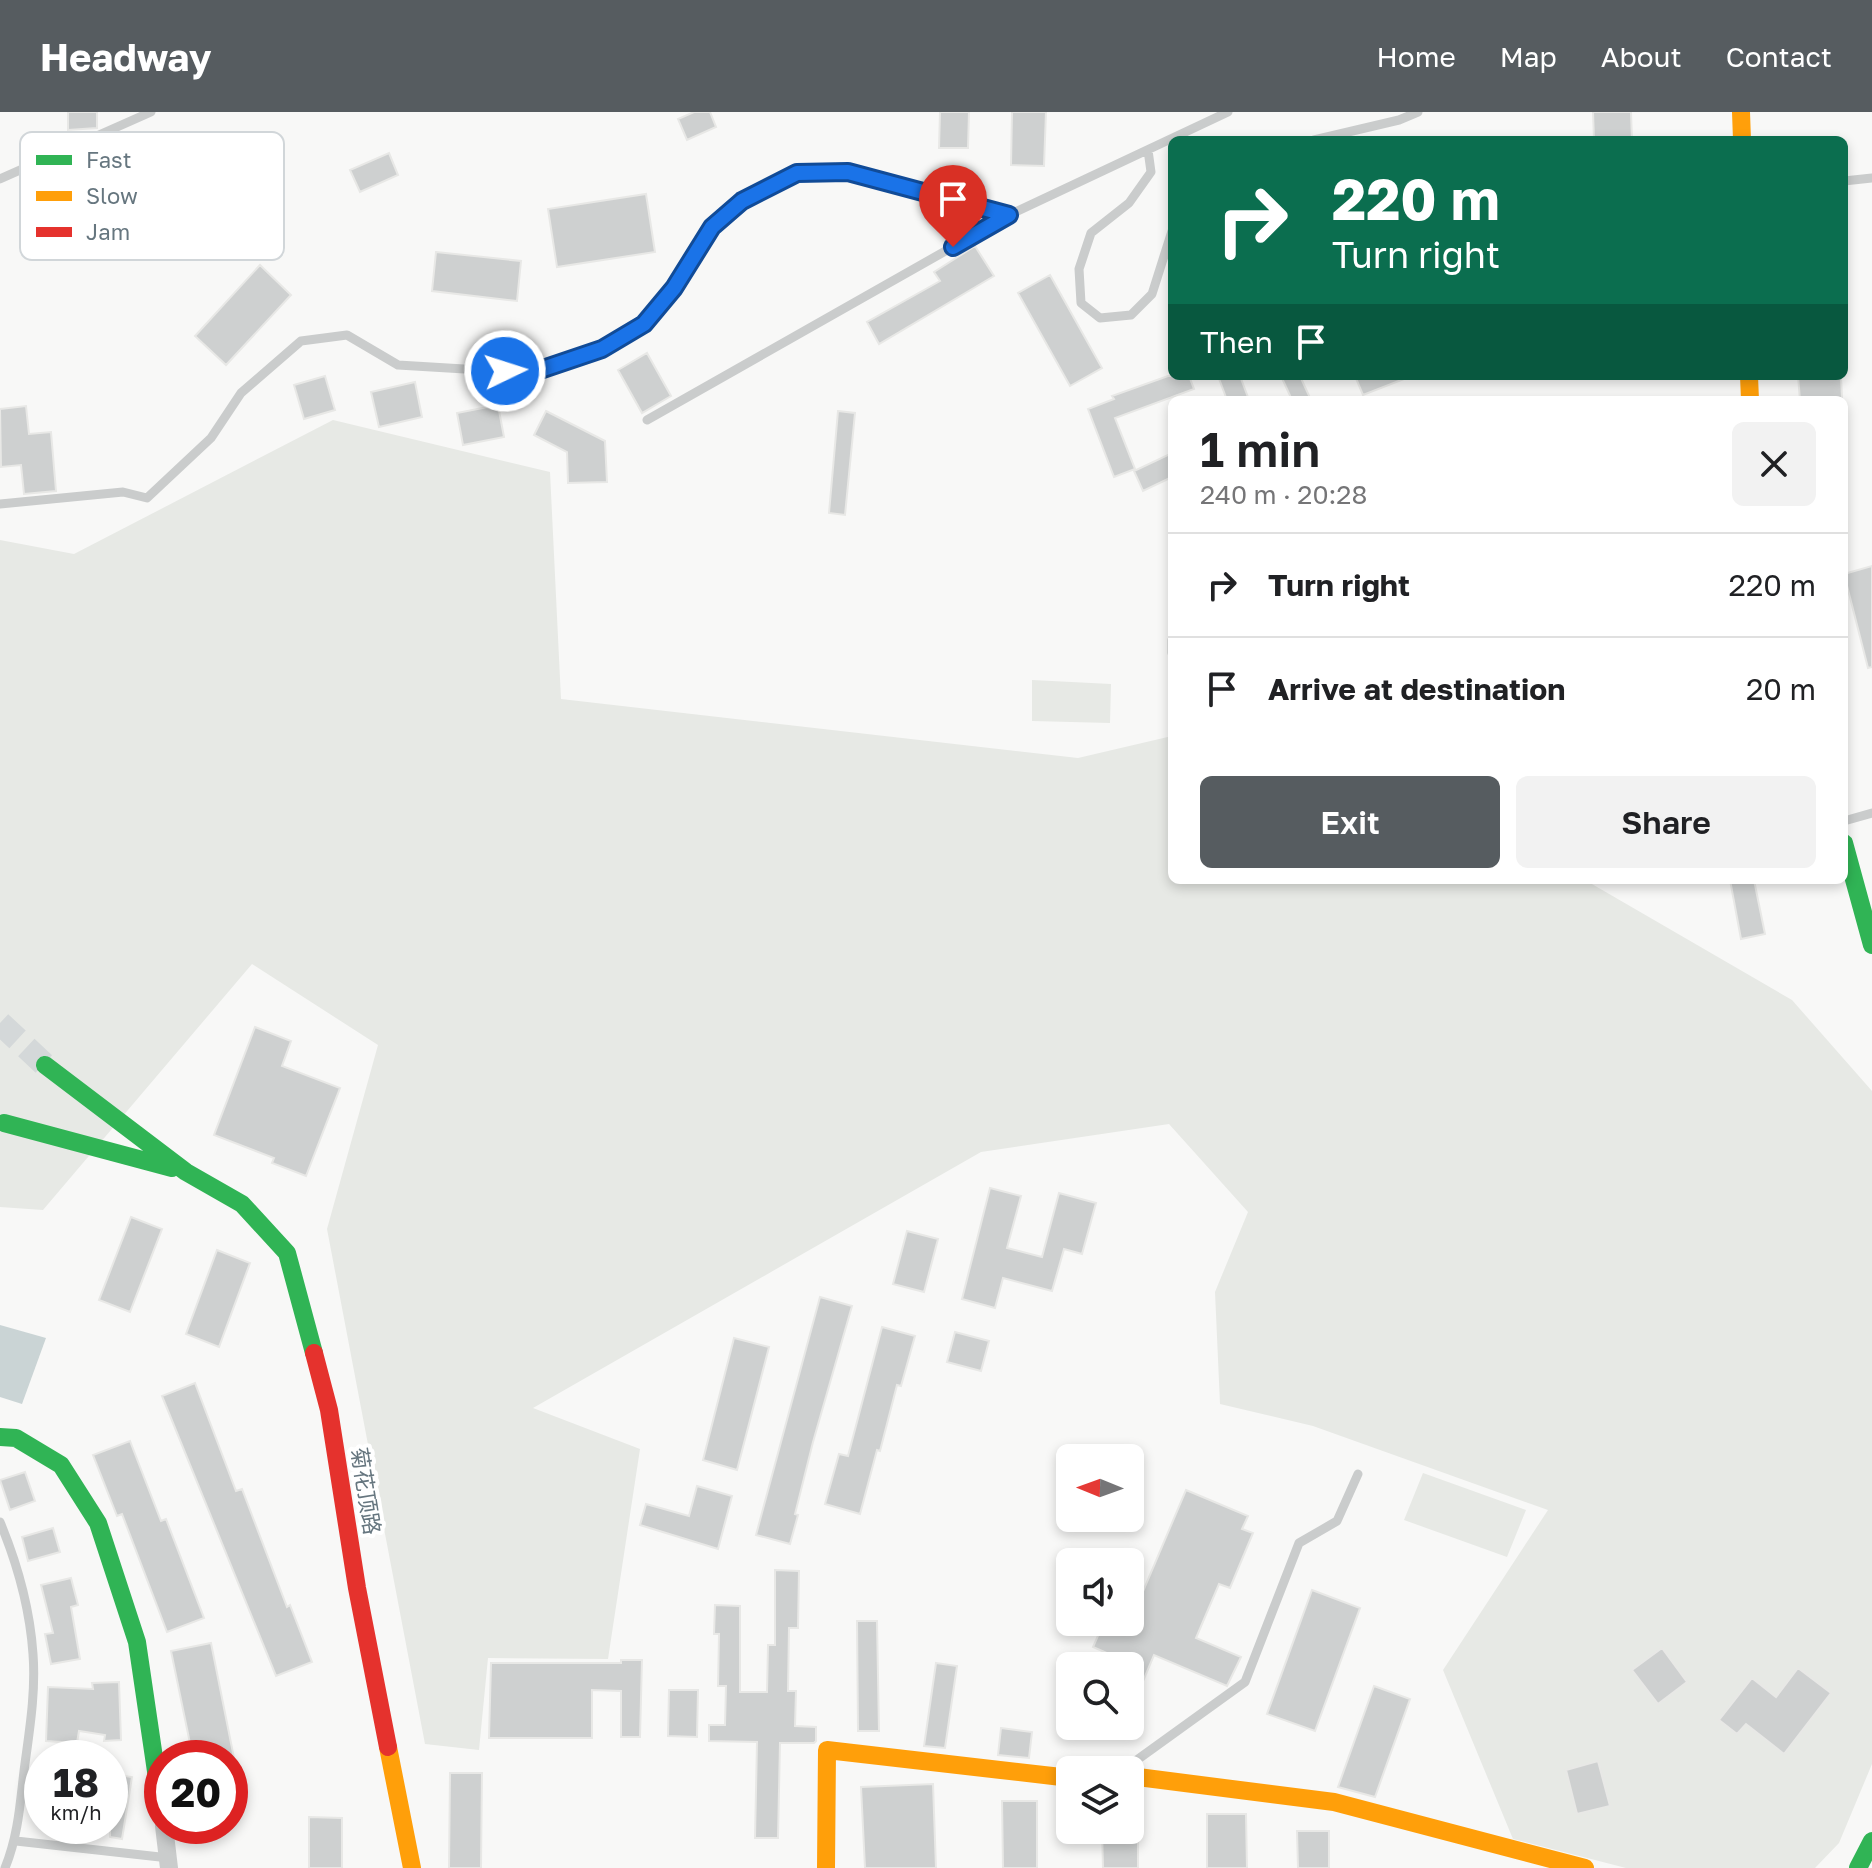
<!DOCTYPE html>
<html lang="en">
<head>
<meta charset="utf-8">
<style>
	:root { --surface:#fff; --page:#f2f2f2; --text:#202124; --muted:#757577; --line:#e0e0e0; --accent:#565c60 }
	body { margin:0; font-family:"Golos Text","Noto Sans SC",sans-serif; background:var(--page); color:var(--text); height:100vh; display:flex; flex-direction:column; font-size:30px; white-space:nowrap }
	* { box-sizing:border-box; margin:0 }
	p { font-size:26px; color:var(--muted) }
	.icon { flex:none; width:44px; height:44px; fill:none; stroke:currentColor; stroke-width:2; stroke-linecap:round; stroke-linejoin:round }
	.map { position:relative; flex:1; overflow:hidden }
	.sheet { position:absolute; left:1168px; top:284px; width:680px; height:488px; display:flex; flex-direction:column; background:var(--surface); border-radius:12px; box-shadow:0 4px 12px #0003 }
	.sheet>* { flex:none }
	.top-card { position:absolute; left:1168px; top:24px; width:680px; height:244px; border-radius:12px; box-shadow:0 4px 12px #0003; background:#0b6e4f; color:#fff; overflow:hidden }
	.needle { width:52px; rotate:271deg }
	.controls { position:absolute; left:1056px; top:1332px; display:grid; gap:16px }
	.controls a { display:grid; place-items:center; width:88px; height:88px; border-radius:12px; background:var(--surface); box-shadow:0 4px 12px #0003; font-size:40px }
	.speed { position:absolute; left:24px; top:1628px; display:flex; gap:16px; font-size:40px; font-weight:700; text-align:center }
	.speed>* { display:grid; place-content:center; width:104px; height:104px; border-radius:50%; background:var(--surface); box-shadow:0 4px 12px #0003; line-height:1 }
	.speed small { font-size:20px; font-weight:400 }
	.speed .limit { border:12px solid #d22; background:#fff; color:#111 }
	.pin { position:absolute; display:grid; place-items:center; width:68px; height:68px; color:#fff; margin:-82px -34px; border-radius:50% 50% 50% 0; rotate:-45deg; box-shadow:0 0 8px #0007 }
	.pin .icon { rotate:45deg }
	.me { position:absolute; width:88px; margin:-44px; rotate:86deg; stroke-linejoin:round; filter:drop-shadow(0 0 6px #0008) }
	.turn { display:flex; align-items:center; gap:28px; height:168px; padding:0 32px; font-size:36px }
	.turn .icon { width:104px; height:104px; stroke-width:2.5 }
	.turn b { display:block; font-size:56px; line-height:68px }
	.then { display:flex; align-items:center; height:76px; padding:0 32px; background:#0003; gap:16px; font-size:30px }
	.round { display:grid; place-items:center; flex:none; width:84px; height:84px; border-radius:12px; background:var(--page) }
	.summary { display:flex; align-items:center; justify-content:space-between; height:136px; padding:0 32px }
	h1 { font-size:48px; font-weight:600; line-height:60px }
	.button { display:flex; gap:16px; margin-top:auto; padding:16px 32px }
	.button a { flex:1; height:92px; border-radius:12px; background:var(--accent); color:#fff; font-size:32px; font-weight:600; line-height:92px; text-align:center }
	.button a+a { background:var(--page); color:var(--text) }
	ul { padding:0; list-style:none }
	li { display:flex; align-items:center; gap:24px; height:104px; padding:0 32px; border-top:2px solid var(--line) }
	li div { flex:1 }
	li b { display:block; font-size:30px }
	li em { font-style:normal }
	header { display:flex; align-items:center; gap:48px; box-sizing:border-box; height:112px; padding:0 40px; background:var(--accent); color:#fff }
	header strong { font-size:38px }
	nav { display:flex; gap:44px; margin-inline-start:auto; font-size:28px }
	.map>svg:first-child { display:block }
</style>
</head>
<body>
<header>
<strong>Headway</strong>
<nav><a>Home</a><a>Map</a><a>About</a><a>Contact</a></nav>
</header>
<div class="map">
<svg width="1872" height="1756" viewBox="0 0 1872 1756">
	<rect width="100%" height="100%" fill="#f8f8f7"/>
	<path fill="#e7e9e5" d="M333,308L550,360L561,587L1078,646L1172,624V768H1585L1792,888L1872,979V1652L1839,1731L1815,1756H1626L1513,1727L1443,1558L1548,1398L1313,1314L1220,1292L1215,1180L1248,1100L1169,1012L981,1040L533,1296L640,1337L608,1547L488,1546L479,1638L425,1632L327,1117L378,933L252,852L43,1098L0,1095V428L74,442Z
		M1032,568L1111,572L1110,611L1032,609Z
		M1423,1361L1526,1398L1507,1445L1404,1408Z"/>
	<path fill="#cad4d5" d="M0,1213L46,1226L22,1292L0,1285Z"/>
	<path fill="#ced0d0" stroke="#e8e8e6" stroke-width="2" d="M68,0H97V16L68,18Z
		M694,0H710L716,15L687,28L678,7Z
		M940,0H969L968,36H939Z
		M1012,0H1046L1044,54L1011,53Z
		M1593,0H1631L1632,28H1594Z
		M389,41L398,63L360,80L350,58Z
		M646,82L655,140L557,155L548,97Z
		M975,134L994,164L879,232L867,210L940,169L934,160Z
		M436,140L521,149L517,189L432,179Z
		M260,153L291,183L226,253L195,224Z
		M1050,163L1102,256L1070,274L1018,181Z
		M647,241L671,284L642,301L618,258Z
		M325,264L335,298L304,307L294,273Z
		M1168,264H1189L1194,277L1115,306L1135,357L1114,365L1088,297L1114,287L1112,284Z
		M1218,264H1240L1249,288H1227Z
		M1281,264H1300L1311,288H1292Z
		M1355,264H1409V265L1363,283Z
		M1798,264H1841L1842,286L1800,288Z
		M415,270L422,305L379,315L371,280Z
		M498,293L504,325L463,333L457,301Z
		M26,294L29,322L51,320L56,379L24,382L21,353L1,355L0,297Z
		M546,299L605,329L607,370L568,371L567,340L534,323Z
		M838,299L855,301L845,403L829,401Z
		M1172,341V365L1143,379L1134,359Z
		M1872,454V555L1868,556L1844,462Z
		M1730,768H1754L1765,822L1741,827Z
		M255,915L291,929L282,954L340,976L306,1064L272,1051L274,1046L214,1023Z
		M990,1076L1021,1084L1007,1136L1042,1145L1059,1081L1096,1091L1082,1142L1064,1137L1052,1179L1003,1166L995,1196L962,1187Z
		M131,1105L162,1117L130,1200L99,1188Z
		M907,1119L938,1127L924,1180L893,1172Z
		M217,1138L250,1151L219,1235L186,1222Z
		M820,1185L852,1194L813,1330L795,1402L798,1403L790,1432L756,1423Z
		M882,1215L915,1224L901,1274L897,1273L880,1339L877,1338L860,1402L825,1392L839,1342L848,1344Z
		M955,1220L989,1229L981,1259L947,1250Z
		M734,1226L769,1235L737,1358L703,1348Z
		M195,1271L236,1379L242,1377L287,1495L290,1493L312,1550L276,1564L162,1284Z
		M130,1329L161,1409L166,1407L204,1506L167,1520L122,1402L117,1404L93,1343Z
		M25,1360L35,1389L10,1398L0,1368Z
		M697,1374L732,1384L718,1437L640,1413L646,1392L689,1404Z
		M1186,1378L1248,1404L1242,1417L1253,1421L1230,1476L1219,1472L1196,1526L1241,1545L1227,1574L1154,1543L1130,1600V1554H1112L1116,1545L1093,1535L1104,1510H1130V1493L1136,1496Z
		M53,1416L60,1440L28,1449L22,1425Z
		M775,1458L799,1459L798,1516H789L788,1579H796L795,1614L816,1615V1629L814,1631H780L778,1726H755L757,1630L709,1629V1613H725L726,1574H718L719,1522H714L715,1493L740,1494V1580H767L768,1533H775Z
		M71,1466L78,1493L71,1495L80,1547L51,1552L45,1522L53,1521L41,1473Z
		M1312,1478L1360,1496L1315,1619L1267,1602Z
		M857,1509H877L879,1619H858Z
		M211,1531L234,1646H193L171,1539Z
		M1662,1536L1687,1570L1658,1592L1632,1558Z
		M621,1548H642L640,1625H621V1579L592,1578V1626H489L491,1551H621Z
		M936,1551L957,1554L945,1636L924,1634Z
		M1798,1556L1831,1581L1784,1642L1746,1612L1737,1622L1719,1608L1752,1566L1776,1585Z
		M119,1570L121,1628L104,1629L105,1623L79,1619L77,1631L46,1629L48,1575L93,1577L92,1571Z
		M1374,1574L1410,1587L1375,1685L1338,1675Z
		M669,1578H698L697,1625L668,1624Z
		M1001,1616L1032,1620L1029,1646L998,1643Z
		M1598,1649L1610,1694L1577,1702L1566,1658Z
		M450,1661H482L481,1756H449Z
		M110,1662L132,1665L122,1727L110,1725Z
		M933,1672L936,1756H865L861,1675Z
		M1002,1689H1037V1756H1003Z
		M1207,1702H1246L1247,1756H1207Z
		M309,1705L342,1706V1756H309Z
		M1102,1718H1138V1756H1103Z
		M1297,1719H1329V1756H1298Z"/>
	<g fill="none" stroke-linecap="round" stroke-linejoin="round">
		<path stroke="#d4d8d9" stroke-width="24" stroke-dasharray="24 12" stroke-linecap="butt" d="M0,911L45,953"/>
		<path stroke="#cacccc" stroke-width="9" d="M1314,28L1399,8L1418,0
			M1148,38L1151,60L1129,91L1091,121L1079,157L1081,191L1100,206L1131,203L1152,182L1172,119
			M0,67L151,0
			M1844,69L1872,66
			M647,308L1009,103L1228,0
			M0,392L123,380L147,386L211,326L241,281L301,229L347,223L398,253L531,261L602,237L644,212L674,176L712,115L742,89L797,61L848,60L1009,103
			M1172,528V541
			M1844,709L1872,701
			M0,1410C17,1451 30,1498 33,1542C36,1581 29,1621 24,1659C20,1693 18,1724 5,1756
			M1123,1658L1245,1570L1299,1431L1337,1409L1358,1362
			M16,1729L169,1746"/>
		<path stroke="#cacccc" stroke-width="18" d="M164,1714L169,1756"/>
		<path stroke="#30b455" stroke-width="18" d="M1844,731L1872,833
			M45,953L186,1060L242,1092L287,1141L314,1241
			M4,1011L172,1056
			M0,1325L16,1326L61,1353L98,1411L137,1530L162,1700
			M1858,1756L1872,1729"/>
		<path stroke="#ff9f0a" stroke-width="18" d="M1741,0L1742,28
			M1749,264L1750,288
			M388,1635L412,1756
			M1130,1664L1334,1690L1585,1756
			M826,1756L827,1638L1070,1666"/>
		<path stroke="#e5322d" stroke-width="18" d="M314,1241L329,1298L357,1476L388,1635"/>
	</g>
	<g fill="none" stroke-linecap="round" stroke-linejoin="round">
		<defs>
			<path id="route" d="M505,259L531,261L602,237L644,212L674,176L712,115L742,89L797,61L848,60L1009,103L953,135"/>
		</defs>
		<use href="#route" stroke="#114b97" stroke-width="20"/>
		<use href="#route" stroke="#1a73e8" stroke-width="14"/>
	</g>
	<g text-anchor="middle" stroke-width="8" stroke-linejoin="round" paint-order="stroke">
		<g font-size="22" fill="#66767f" stroke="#fff">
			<text transform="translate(366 1379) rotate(81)" y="8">菊花顶路</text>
		</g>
	</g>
	<rect x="20" y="20" width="264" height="128" rx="12" fill="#fff" stroke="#d1d6d9" stroke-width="2"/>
	<rect x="36" y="43" width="36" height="10" fill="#30b455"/>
	<rect x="36" y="79" width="36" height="10" fill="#ff9f0a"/>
	<rect x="36" y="115" width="36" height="10" fill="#e5322d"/>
	<g font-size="22" fill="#66767f">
		<text x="86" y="56">Fast</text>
		<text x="86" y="92">Slow</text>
		<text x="86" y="128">Jam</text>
	</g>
</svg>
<div class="controls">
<a><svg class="needle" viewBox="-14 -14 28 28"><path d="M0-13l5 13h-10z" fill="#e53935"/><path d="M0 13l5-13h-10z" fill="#757577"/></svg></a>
<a><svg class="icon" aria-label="sound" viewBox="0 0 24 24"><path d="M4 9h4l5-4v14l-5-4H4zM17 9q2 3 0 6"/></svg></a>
<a><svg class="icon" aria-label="search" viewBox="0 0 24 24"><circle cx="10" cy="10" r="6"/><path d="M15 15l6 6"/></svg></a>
<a><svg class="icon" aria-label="layers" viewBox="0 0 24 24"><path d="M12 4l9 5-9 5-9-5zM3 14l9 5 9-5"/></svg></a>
</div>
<div class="speed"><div>18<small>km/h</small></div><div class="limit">20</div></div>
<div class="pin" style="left:953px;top:135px;background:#d93025"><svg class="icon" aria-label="arrive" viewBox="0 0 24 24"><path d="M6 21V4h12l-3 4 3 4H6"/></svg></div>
<svg class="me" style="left:505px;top:259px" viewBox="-20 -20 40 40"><circle r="17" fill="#1a73e8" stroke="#fff" stroke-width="3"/><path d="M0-11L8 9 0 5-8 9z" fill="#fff"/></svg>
<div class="top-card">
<div class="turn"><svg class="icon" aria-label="right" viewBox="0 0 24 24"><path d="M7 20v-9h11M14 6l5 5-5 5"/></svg><div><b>220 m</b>Turn right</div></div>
<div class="then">Then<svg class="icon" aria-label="arrive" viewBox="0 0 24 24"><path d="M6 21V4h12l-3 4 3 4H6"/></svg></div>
</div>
<section class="sheet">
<div class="summary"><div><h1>1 min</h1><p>240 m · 20:28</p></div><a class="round"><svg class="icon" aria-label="close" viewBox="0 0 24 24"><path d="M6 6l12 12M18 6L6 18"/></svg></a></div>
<ul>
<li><svg class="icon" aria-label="right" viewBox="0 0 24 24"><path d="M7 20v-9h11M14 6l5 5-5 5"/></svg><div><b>Turn right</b></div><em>220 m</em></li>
<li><svg class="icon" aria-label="arrive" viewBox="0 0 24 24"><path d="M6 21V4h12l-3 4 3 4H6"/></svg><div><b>Arrive at destination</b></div><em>20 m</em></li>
</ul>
<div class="button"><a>Exit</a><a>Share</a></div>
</section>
</div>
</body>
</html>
